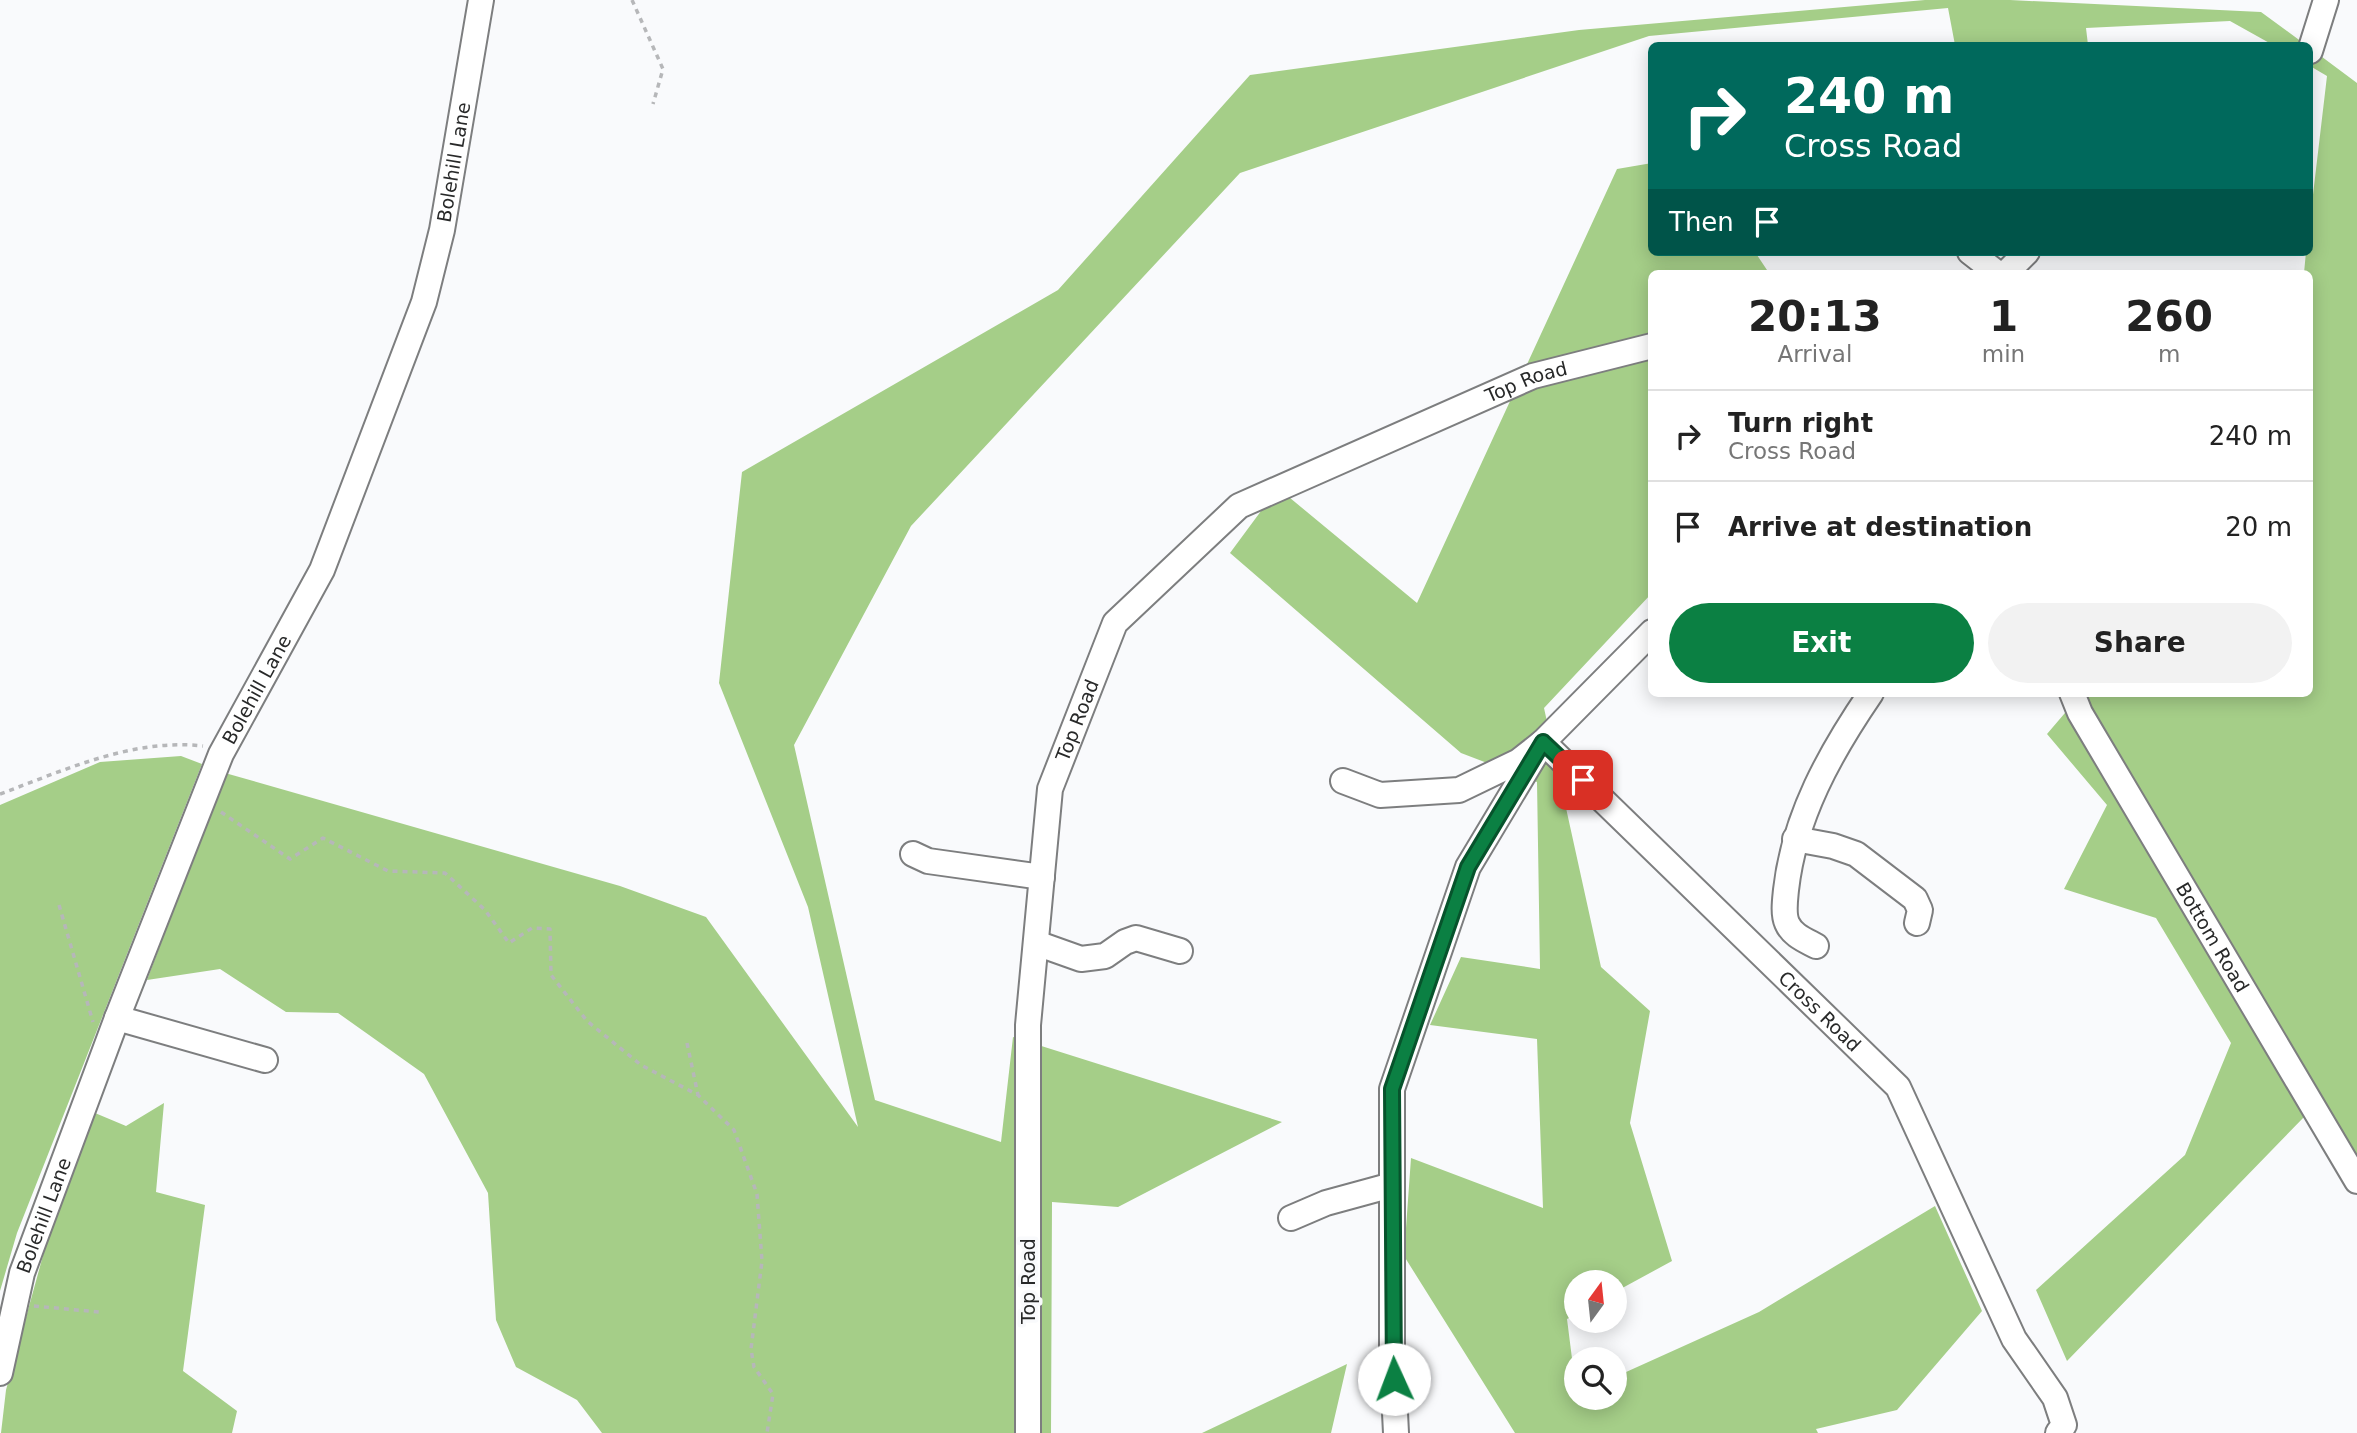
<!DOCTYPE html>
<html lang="en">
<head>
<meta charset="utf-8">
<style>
	:root { --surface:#fff; --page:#f2f2f2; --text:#222; --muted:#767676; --line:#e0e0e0; --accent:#0b8043 }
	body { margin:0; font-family:"DejaVu Sans",sans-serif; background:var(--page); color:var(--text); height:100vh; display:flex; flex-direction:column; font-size:26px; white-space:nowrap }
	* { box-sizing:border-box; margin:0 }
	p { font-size:23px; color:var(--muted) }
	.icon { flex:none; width:38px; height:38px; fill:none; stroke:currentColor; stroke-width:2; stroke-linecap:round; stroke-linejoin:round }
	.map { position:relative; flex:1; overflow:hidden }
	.side { position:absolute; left:1648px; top:270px; width:665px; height:427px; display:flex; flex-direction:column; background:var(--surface); border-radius:10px; box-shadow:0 4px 18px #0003 }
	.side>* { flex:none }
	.banner { position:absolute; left:1648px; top:42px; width:665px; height:214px; border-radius:10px; box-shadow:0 4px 18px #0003; background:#00695c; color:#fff; overflow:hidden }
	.needle { width:46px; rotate:15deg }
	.tools { position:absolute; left:1564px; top:1270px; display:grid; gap:14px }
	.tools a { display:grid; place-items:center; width:63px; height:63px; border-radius:50%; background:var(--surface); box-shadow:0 4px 18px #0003; font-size:35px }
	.pin { position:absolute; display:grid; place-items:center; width:60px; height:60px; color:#fff; margin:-30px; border-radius:14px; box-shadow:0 4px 10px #0006 }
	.me { position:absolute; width:77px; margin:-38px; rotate:358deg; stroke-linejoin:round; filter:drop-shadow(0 0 5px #0008) }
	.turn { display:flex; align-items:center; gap:24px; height:147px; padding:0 21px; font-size:32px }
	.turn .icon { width:91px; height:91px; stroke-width:2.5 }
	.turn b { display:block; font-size:49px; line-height:60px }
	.then { display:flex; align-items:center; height:66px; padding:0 21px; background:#0003; gap:14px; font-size:26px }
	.eta { display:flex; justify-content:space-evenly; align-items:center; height:119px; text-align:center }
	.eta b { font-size:42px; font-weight:700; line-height:49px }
	.button { display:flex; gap:14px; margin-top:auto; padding:14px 21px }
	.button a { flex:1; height:80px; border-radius:42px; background:var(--accent); color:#fff; font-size:28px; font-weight:700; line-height:80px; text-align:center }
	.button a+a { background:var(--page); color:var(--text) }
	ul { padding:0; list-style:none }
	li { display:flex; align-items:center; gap:21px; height:91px; padding:0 21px; border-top:2px solid var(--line) }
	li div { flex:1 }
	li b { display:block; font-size:26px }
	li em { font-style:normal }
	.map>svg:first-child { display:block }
</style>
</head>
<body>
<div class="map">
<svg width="2357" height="1433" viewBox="0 0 2357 1433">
	<rect width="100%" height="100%" fill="#f9fafc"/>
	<path fill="#a5ce88" d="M1925,0H2010L2261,12L2306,45H2273L2230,21L2086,28L2088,45H1955L1948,8L1649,36L1240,173L911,526L794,745L875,1100L1001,1142L1013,1037L1282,1122L1118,1207L1052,1202L1051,1433H602L577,1400L516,1367L496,1320L488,1193L424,1074L338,1013L286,1012L220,969L147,980L225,773L620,886L706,917L858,1127L808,907L719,683L742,472L1058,290L1250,75L1579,30Z
		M2310,48L2357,83V1180L2304,1117L2067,1361L2036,1290L2185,1155L2231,1043L2156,918L2064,889L2107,805L2047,734L2082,693H2310V273H2304L2306,252H2310V220L2327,76L2310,66Z
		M1652,163V252H1755L1769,273H1652V593L1544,708L1601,967L1650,1011L1630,1123L1672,1261L1615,1292V1283H1577V1314L1567,1319L1577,1398H1615V1377L1759,1312L1935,1206L1982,1311L1897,1410L1816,1429L1818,1433H1515L1404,1256L1411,1158L1543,1208L1537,1039L1430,1025L1461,957L1540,969L1537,782L1461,753L1230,553L1278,488L1417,603L1617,169Z
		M181,756L202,764L17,1233L0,1291V805L100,762Z
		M164,1103L156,1192L205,1205L183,1371L237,1411L232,1433H1L6,1390L47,1241L63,1194L95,1113L126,1126Z
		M1347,1364L1331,1433H1202Z"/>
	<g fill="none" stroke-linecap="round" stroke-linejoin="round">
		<defs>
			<g id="minor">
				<path d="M2310,51L2326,0"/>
				<path d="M1970,252L1997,273"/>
				<path d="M2006,273L2027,252"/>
				<path id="s1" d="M2072,693L2080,713L2357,1181"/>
				<path id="s2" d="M1343,781L1380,795L1459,790L1519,761L1543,742L1898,1087L2014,1339L2055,1398L2064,1425L2058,1433"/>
				<path d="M1795,839L1833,846L1856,854L1915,899L1920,910L1917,923"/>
				<path d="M913,854L928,861L1042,877"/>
				<path d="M1036,943L1081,959L1105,956L1125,942L1136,938L1180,951"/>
				<path d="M1816,946C1805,940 1792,935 1787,923C1783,914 1785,900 1786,890C1794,817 1830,753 1871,693"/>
				<path d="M117,1018L265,1060"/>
				<path d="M1291,1218L1326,1203L1392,1185"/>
				<path id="s3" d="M0,1373L22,1273L117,1018L221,754L322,570L424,302L442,230L481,0"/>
				<path id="s4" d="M1028,1433V1025L1050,789L1115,623L1239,506L1533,376L1652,346"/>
				<path d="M1396,1433L1392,1351V1089L1468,867L1543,742L1652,632"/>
			</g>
		</defs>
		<use href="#minor" stroke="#7d7e7f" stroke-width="28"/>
		<path stroke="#b6b7b9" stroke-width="3.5" stroke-dasharray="5 5" stroke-linecap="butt" d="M632,0L663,69L653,104
			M0,794C65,770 133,738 203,746
			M221,812L290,859L323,838L388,871L445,873L485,910L509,943L532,928L550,929L551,975L587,1021L641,1065L698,1095L734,1130L757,1194L762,1261L751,1349L754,1367L773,1394L767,1433
			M59,905L93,1022
			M687,1043L698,1095
			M34,1306L99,1312"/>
		<use href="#minor" stroke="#fff" stroke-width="24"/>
	</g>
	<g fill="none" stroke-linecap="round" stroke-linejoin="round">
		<defs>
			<path id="route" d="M1394,1379L1392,1089L1468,867L1543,742L1583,780"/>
		</defs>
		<use href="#route" stroke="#07532c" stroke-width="18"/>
		<use href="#route" stroke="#0b8043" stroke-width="12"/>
	</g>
	<g text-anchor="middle" stroke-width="7" stroke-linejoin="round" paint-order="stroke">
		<g font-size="19" fill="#282929" stroke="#f9fafc">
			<text dy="7" stroke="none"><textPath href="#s3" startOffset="1298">Bolehill Lane</textPath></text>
			<text dy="7" stroke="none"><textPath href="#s4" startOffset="1307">Top Road</textPath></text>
			<text dy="7" stroke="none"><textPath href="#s3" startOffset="732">Bolehill Lane</textPath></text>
			<text dy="7" stroke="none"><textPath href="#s4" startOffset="719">Top Road</textPath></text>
			<text dy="7" stroke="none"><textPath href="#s1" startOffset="282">Bottom Road</textPath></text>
			<text dy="7" stroke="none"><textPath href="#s2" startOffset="602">Cross Road</textPath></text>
			<text dy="7" stroke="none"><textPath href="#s3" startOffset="164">Bolehill Lane</textPath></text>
			<text transform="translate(1028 1281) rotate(-90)" y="7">Top Road</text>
		</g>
	</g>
</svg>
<div class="tools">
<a><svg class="needle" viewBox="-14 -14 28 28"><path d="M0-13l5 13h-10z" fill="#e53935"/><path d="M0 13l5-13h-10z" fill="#767676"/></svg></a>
<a><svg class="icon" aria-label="search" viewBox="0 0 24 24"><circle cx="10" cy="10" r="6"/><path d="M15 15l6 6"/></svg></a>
</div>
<div class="pin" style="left:1583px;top:780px;background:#d93025"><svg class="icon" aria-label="arrive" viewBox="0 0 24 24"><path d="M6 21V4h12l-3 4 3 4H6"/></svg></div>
<svg class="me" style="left:1394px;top:1379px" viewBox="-20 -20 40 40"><circle r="19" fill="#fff"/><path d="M0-13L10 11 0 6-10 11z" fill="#0b8043"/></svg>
<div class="banner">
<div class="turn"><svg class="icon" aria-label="right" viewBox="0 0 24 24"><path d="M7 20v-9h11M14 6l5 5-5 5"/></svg><div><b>240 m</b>Cross Road</div></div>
<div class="then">Then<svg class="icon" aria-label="arrive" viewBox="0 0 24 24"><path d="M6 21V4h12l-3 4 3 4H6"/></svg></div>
</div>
<section class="side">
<div class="eta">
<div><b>20:13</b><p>Arrival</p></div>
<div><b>1</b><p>min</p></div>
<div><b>260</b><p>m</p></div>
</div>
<ul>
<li><svg class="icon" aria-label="right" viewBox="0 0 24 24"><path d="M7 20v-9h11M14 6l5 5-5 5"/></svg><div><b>Turn right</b><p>Cross Road</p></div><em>240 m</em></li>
<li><svg class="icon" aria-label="arrive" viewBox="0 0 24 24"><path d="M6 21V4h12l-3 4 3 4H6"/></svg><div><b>Arrive at destination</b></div><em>20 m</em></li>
</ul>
<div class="button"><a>Exit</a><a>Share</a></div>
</section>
</div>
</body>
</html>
